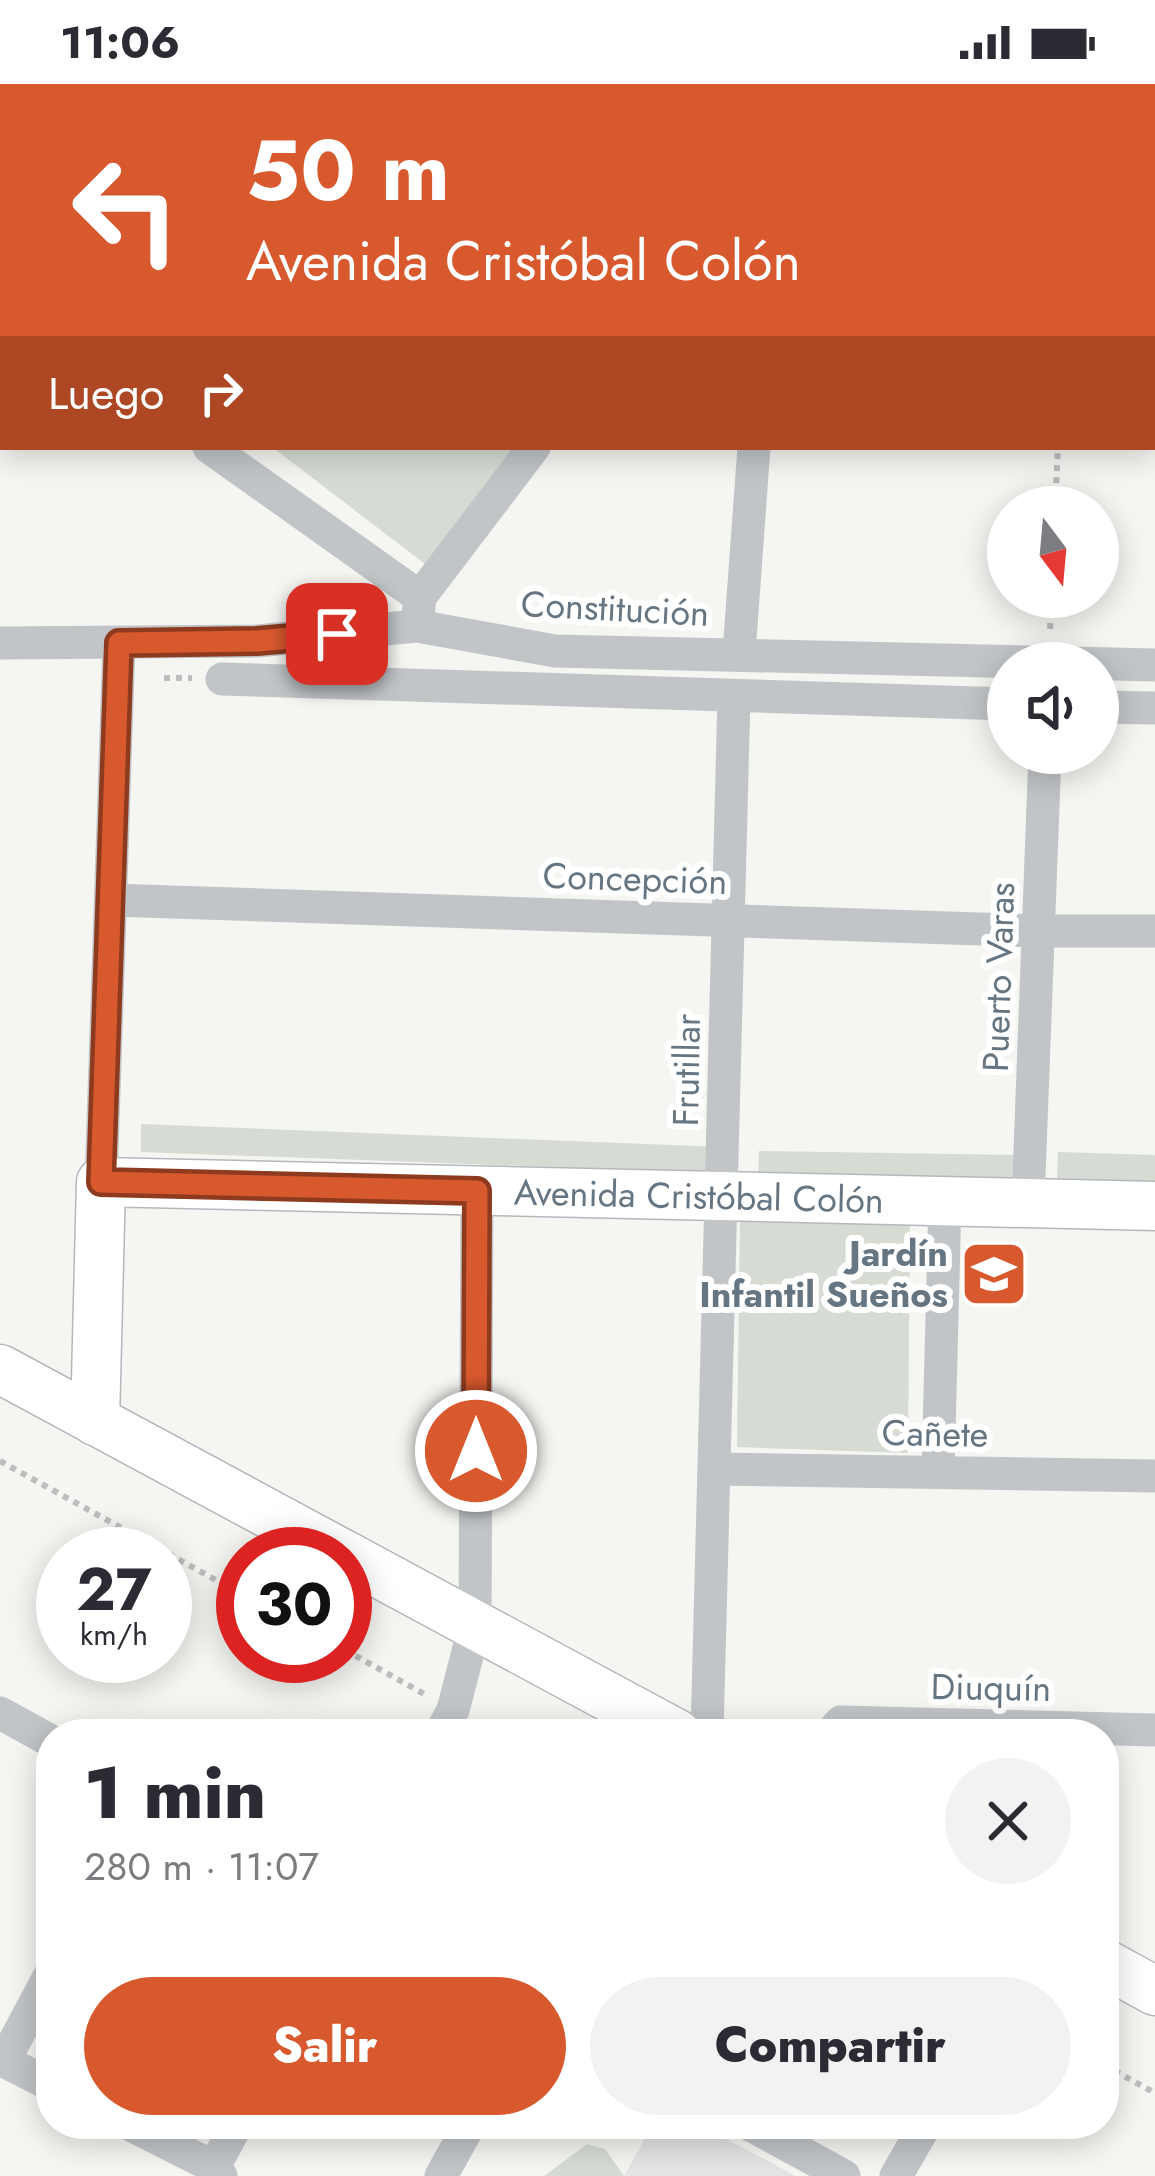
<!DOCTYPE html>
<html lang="es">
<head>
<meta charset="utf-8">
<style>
	:root { --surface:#fff; --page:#f2f2f3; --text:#2b2b33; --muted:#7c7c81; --accent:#d9592e }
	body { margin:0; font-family:Jost,sans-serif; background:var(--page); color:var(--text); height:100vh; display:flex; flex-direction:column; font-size:45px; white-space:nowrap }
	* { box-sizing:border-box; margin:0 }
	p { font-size:39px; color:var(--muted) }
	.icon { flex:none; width:66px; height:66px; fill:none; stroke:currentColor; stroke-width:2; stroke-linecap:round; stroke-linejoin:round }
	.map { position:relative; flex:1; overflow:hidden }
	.sheet { position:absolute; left:36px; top:1635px; width:1083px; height:420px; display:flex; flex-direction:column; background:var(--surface); border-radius:48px; box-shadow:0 6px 30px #0003 }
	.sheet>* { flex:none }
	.hud { position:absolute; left:0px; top:0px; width:1155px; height:366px; box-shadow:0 6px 30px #0003; background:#d9592e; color:#fff; overflow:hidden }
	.needle { width:78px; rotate:164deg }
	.controls { position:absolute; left:987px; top:402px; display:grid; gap:24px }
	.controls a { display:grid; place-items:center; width:132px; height:132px; border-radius:50%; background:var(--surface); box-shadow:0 6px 30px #0003; font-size:60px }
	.speed { position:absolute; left:36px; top:1443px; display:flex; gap:24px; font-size:60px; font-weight:700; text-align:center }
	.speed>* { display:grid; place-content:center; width:156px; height:156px; border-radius:50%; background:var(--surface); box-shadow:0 6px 30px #0003; line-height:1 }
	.speed small { font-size:30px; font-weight:400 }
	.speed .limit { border:18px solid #d22; background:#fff; color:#111 }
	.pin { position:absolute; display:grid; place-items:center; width:102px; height:102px; color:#fff; margin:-51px; border-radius:24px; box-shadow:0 6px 18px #0006 }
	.me { position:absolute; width:132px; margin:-66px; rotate:0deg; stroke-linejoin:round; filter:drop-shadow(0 0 9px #0008) }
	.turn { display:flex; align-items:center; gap:42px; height:252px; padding:0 48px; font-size:54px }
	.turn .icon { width:156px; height:156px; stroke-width:2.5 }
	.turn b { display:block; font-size:84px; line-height:102px }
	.then { display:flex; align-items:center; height:114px; padding:0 48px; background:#0003; gap:24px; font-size:45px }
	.round { display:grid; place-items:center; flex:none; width:126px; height:126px; border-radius:63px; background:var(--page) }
	.head { display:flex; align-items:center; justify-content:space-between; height:204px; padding:0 48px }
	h1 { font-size:72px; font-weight:800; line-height:90px }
	.button { display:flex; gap:24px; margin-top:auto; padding:24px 48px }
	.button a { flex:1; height:138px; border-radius:72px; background:var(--accent); color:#fff; font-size:48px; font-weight:800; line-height:138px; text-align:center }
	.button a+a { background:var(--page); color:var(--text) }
	.status { display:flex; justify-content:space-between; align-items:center; height:84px; padding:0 60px; background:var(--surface); direction:ltr }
	.status svg { height:33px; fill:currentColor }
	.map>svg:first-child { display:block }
</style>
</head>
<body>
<div class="status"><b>11:06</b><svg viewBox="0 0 49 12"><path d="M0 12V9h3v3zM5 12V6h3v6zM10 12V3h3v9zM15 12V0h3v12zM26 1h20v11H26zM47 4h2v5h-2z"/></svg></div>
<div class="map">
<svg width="1155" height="2092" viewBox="0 0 1155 2092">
	<rect width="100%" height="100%" fill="#f5f5f2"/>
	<path fill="#e3e4e3" d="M653,2040H698L796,2092H624Z"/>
	<path fill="#d6dcd3" d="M272,363H514L425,480Z
		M141,1040L721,1063L720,1089L141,1068Z
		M759,1067L1018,1071L1017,1097L758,1091Z
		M1058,1068L1155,1071V1099L1057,1096Z
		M740,1133L910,1135L908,1369L737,1363Z
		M587,2060L605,2065L624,2092H544Z"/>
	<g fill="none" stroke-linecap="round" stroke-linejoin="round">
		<defs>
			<g id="secondary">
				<path d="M0,1285L343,1470"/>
				<path id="s1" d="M95,1337L101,1098L1155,1122"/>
				<path d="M345,1471L677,1650"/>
				<path d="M1104,1879L1155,1907"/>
			</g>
		</defs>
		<use href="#secondary" stroke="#b4b8bc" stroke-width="51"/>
		<path stroke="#bbbdbf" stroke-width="6" stroke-dasharray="6 6" stroke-linecap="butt" d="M1055,423L1058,363
			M1050,545L1052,513
			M164,594H192
			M0,1377L243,1511
			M345,1566L426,1611
			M480,1640L498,1650
			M1104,1981L1155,2009"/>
		<path stroke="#c1c5c8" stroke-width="33" d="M602,0L605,3
			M231,3L233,0
			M788,3L790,0
			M0,202L3,205
			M1154,306L1155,225
			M0,324H3
			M209,363L420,513L417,542
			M420,513L534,363
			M0,559L257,557L417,542L555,567L1155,581
			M739,569L754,363
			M222,595L1008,620
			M1098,623L1155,624
			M112,816L1039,847H1155
			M101,1098L119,559
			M1028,1119L1045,669
			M714,1385L1155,1392
			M938,1387L945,1117
			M0,1629L51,1657
			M440,1650L453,1626L475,1541L477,1107
			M707,1650L734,612
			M830,1650L841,1638L1155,1646
			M0,1975L51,2001
			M4,1977L51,1889
			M129,2040L214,2083L221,2092
			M749,2040L844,2092
			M214,2083L237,2040
			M441,2092L470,2040
			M896,2092L926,2040"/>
		<use href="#secondary" stroke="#fff" stroke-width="48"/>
	</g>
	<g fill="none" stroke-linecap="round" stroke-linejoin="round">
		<defs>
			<path id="route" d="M337,550L257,557L119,559L101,1098L477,1107L476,1367"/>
		</defs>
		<use href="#route" stroke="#8d3a1e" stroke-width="30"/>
		<use href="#route" stroke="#d9592e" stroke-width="21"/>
	</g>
	<defs>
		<symbol id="school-square" viewBox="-11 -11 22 22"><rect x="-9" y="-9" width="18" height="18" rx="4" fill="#d9592e" stroke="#fff"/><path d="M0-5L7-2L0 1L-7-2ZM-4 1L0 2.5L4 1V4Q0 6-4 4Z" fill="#fff"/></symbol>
	</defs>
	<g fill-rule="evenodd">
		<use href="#school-square" x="956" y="1152" width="76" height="76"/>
	</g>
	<g text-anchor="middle" stroke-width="12" stroke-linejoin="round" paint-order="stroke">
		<g font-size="36" fill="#667582" stroke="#fff">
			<text transform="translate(615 524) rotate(3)" y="13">Constitución</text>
			<text transform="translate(635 794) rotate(2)" y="13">Concepción</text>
			<text transform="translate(998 893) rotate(-88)" y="13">Puerto Varas</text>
			<text transform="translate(686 986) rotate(-89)" y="13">Frutillar</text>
			<text dy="13" stroke="none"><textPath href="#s1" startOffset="837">Avenida Cristóbal Colón</textPath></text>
			<text transform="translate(935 1349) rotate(1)" y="13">Cañete</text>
			<text transform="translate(991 1603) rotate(1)" y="13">Diuquín</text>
		</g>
		<g font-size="36" font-weight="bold" fill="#667582" stroke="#fff" text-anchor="end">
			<text x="948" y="1182">Jardín<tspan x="948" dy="41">Infantil Sueños</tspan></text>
		</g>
	</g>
</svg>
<div class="controls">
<a><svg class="needle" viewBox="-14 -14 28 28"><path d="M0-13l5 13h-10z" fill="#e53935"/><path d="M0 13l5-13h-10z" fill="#7c7c81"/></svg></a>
<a><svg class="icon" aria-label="sound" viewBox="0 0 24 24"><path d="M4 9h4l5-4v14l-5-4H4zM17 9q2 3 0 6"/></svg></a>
</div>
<div class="speed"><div>27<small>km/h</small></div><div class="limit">30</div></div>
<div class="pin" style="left:337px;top:550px;background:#d93025"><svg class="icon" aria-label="arrive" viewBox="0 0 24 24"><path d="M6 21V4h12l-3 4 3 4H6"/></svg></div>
<svg class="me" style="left:476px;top:1367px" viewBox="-20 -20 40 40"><circle r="17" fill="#d9592e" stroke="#fff" stroke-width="3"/><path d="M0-11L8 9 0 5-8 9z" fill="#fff"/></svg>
<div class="hud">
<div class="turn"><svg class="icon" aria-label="left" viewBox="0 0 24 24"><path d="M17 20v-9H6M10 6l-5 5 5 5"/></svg><div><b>50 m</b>Avenida Cristóbal Colón</div></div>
<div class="then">Luego<svg class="icon" aria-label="right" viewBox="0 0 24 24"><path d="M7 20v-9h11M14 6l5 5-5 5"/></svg></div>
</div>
<section class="sheet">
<div class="head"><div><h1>1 min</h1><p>280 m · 11:07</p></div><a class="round"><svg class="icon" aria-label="close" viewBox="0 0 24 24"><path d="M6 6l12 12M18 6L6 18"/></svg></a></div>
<div class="button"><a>Salir</a><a>Compartir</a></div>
</section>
</div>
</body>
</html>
